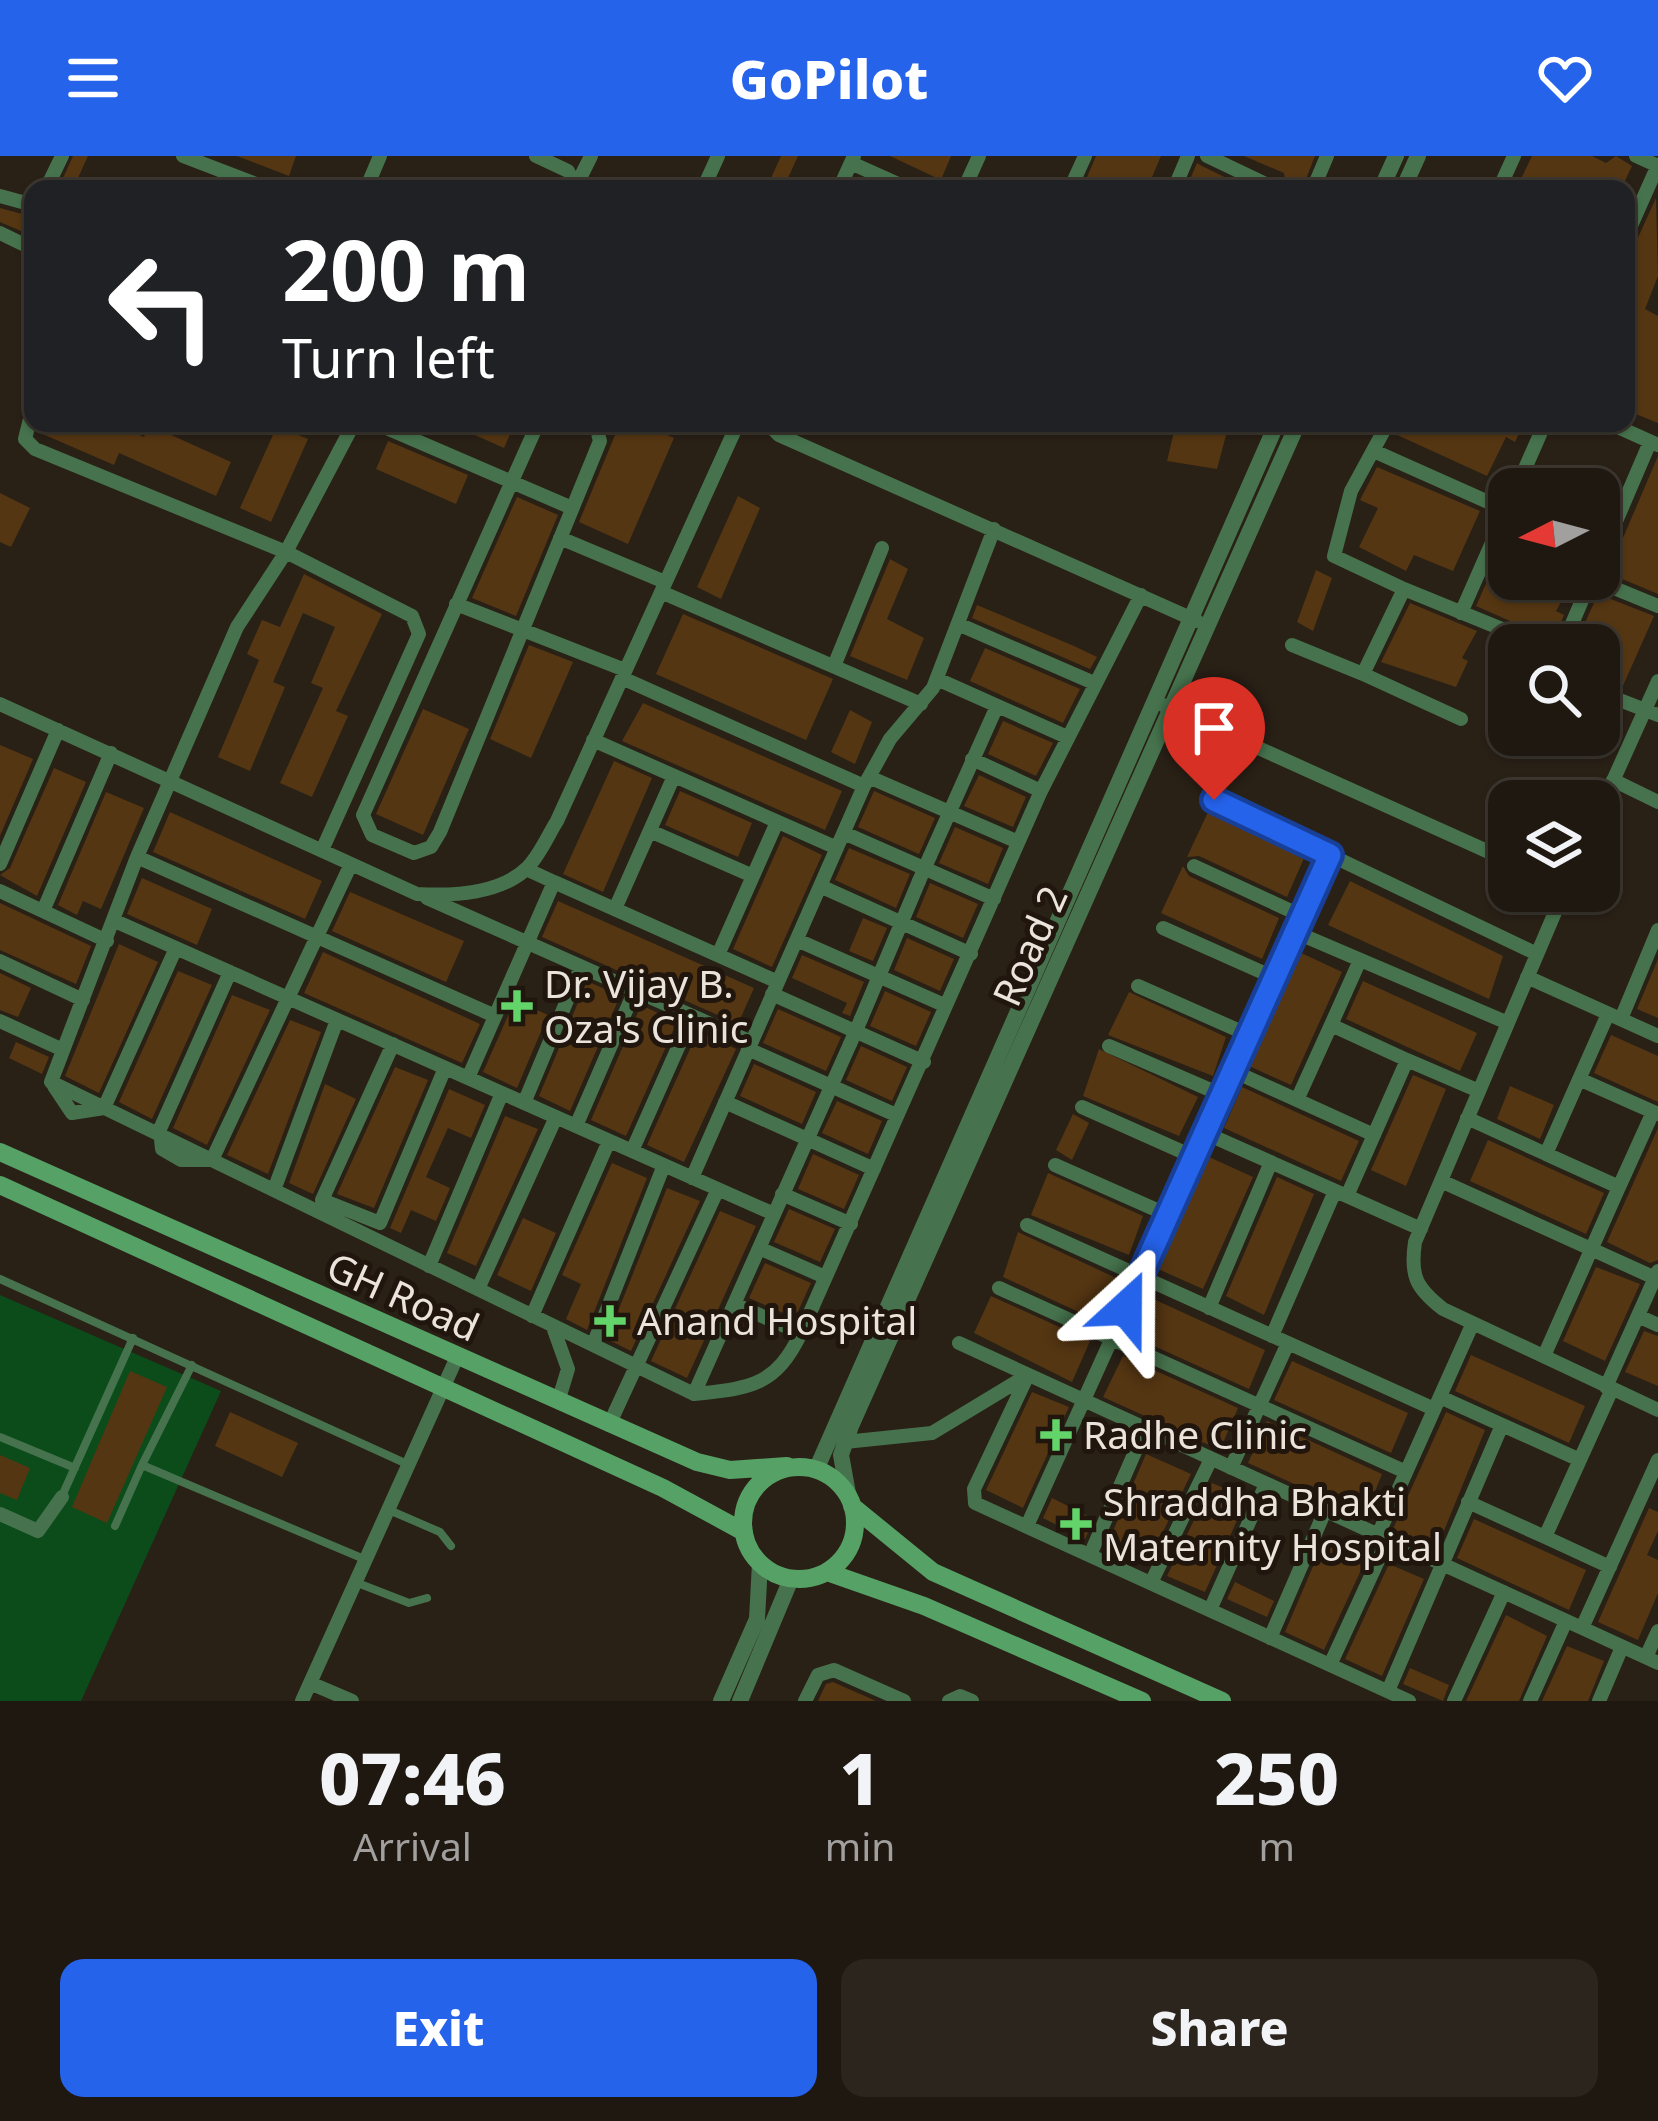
<!DOCTYPE html>
<html lang="en">
<head>
<meta charset="utf-8">
<style>
	:root { --surface:#1f1810; --page:#2c251e; --text:#f1f3f6; --muted:#a1a09f; --line:#3c3730; --accent:#2563eb }
	body { margin:0; font-family:"Noto Sans",sans-serif; background:var(--page); color:var(--text); height:100vh; display:flex; flex-direction:column; font-size:45px; white-space:nowrap }
	* { box-sizing:border-box; margin:0 }
	p { font-size:39px; color:var(--muted) }
	.icon { flex:none; width:66px; height:66px; fill:none; stroke:currentColor; stroke-width:2; stroke-linecap:round; stroke-linejoin:round }
	.map { position:relative; height:1545px; overflow:hidden }
	.details { display:flex; flex-direction:column; background:var(--surface); flex:1 }
	.details>* { flex:none }
	.hud { position:absolute; left:24px; top:24px; width:1611px; height:252px; border-radius:24px; box-shadow:0 3px 9px #0004,0 0 0 3px var(--line); background:#202124; color:#fff; overflow:hidden }
	.needle { width:78px; rotate:264deg }
	.buttons { position:absolute; left:1488px; top:312px; display:grid; gap:24px }
	.buttons a { display:grid; place-items:center; width:132px; height:132px; border-radius:24px; background:var(--surface); box-shadow:0 3px 9px #0004,0 0 0 3px var(--line); font-size:60px }
	.pin { position:absolute; display:grid; place-items:center; width:102px; height:102px; color:#fff; margin:-123px -51px; border-radius:50% 50% 50% 0; rotate:-45deg; box-shadow:0 0 12px #0007 }
	.pin .icon { rotate:45deg }
	.me { position:absolute; width:132px; margin:-66px; rotate:24deg; stroke-linejoin:round; filter:drop-shadow(0 0 9px #0008) }
	.turn { display:flex; align-items:center; gap:42px; height:252px; padding:0 60px; font-size:54px }
	.turn .icon { width:156px; height:156px; stroke-width:2.5 }
	.turn b { display:block; font-size:84px; line-height:102px }
	.eta { display:flex; justify-content:space-evenly; align-items:center; height:204px; text-align:center }
	.eta b { font-size:72px; font-weight:800; line-height:84px }
	.button { display:flex; gap:24px; margin-top:auto; padding:24px 60px }
	.button a { flex:1; height:138px; border-radius:24px; background:var(--accent); color:#fff; font-size:48px; font-weight:800; line-height:138px; text-align:center }
	.button a+a { background:var(--page); color:var(--text) }
	header { display:flex; justify-content:space-between; align-items:center; height:156px; padding:0 60px; background:var(--accent); color:#fff; font-size:54px; font-weight:800 }
	.map>svg:first-child { display:block }
</style>
</head>
<body>
<header><svg class="icon" aria-label="menu" viewBox="0 0 24 24"><path d="M4 6h16M4 12h16M4 18h16"/></svg>GoPilot<svg class="icon" aria-label="heart" viewBox="0 0 24 24"><path d="M12 20l-8-8c-3-5 5-10 8-4 3-6 11-1 8 4z"/></svg></header>
<div class="map">
<svg width="1658" height="1545" viewBox="0 0 1658 1545">
	<rect width="100%" height="100%" fill="#292016"/>
	<path fill="#0c4c1a" d="M0,1139L221,1235L81,1545H0Z"/>
	<path fill="#553612" d="M73,0H88L73,33H58Z
		M237,0H296L289,20Z
		M781,0H798L783,33H766Z
		M890,0H951L941,24Z
		M1096,0H1161L1147,33H1082Z
		M1244,0H1315L1302,33H1287L1284,17Z
		M1532,0H1592L1606,7L1616,0L1632,10L1621,33L1586,26L1582,33H1516Z
		M1197,7L1202,10L1249,33H1186Z
		M1656,42L1658,120L1645,153L1658,160V267L1626,254L1634,217L1626,213V92L1636,86Z
		M0,52L33,61V80L0,66Z
		M41,267H112L144,281L149,269L231,306L216,340L119,297L114,309L38,276Z
		M448,267H515L504,292Z
		M620,267H641L674,282L628,388L579,366Z
		M1176,267L1229,268L1217,313L1167,305Z
		M1399,267H1524L1515,286L1506,281L1487,320L1395,278Z
		M277,270L308,283L271,366L240,352Z
		M388,285L468,319L456,348L376,313Z
		M1658,300V438L1608,417Z
		M1377,311L1480,355L1453,415L1414,399L1406,415L1359,391L1378,352L1360,344Z
		M0,337L30,352L11,391L0,386Z
		M738,340L760,352L721,443L697,431Z
		M517,341L558,359L516,460L472,442Z
		M1503,390L1509,393V423H1574L1556,455L1564,459L1553,484L1476,450Z
		M890,403L908,413L887,463L924,482L907,524L850,500Z
		M1316,414L1332,422L1313,475L1297,466Z
		M304,418L382,458L336,555L348,560L312,641L280,627L323,532L311,527L335,471L303,457L273,526L285,531L250,615L218,601L259,504L247,498L262,464L280,471Z
		M1598,438L1654,460L1622,532L1599,521V489H1575Z
		M1410,447L1477,475L1462,502L1468,505L1456,531L1381,506Z
		M977,449L1074,490L1097,501L1090,513L972,462Z
		M683,458L833,523L806,584L656,518Z
		M529,489L573,506L531,602L490,583Z
		M985,492L1080,533L1063,567L970,525Z
		M643,547L842,635L825,674L622,585Z
		M423,553L469,573L423,679L376,658Z
		M850,554L872,566L855,608L831,596Z
		M1003,565L1053,587L1036,620L988,598Z
		M0,589L33,603L0,680Z
		M614,605L652,622L603,736L563,718Z
		M54,612L86,626L37,740L0,719L10,712Z
		M979,619L1026,641L1013,671L964,650Z
		M680,635L752,667L738,701L665,669Z
		M874,635L935,662L919,698L858,671Z
		M106,636L144,652L101,753L83,745L77,759L58,749Z
		M1209,654L1305,700L1287,741L1199,700L1187,701Z
		M170,656L322,725L305,763L153,696Z
		M955,671L1003,692L988,728L939,707Z
		M783,680L822,699L772,811L733,793Z
		M849,692L910,718L896,752L835,724Z
		M1183,710L1189,720L1279,762L1262,803L1161,757Z
		M142,722L212,753L197,789L127,758Z
		M1350,725L1503,800L1489,843L1328,769Z
		M930,727L978,748L963,782L916,761Z
		M350,736L464,785L446,826L332,775Z
		M558,745L754,832L738,868L542,781Z
		M0,747L91,790L76,828L0,794Z
		M863,762L887,772L873,805L849,795Z
		M907,782L954,803L940,835L894,814Z
		M119,788L158,806L99,937L65,920Z
		M323,796L480,868L462,907L304,837Z
		M1299,796L1342,816L1291,929L1249,910Z
		M802,799L864,826L850,860L842,857L847,847L792,822Z
		M1658,803V862L1637,853Z
		M178,815L212,829L152,963L119,946Z
		M0,817L31,832L18,861L0,854Z
		M587,825L620,840L570,955L539,940Z
		M1363,825L1477,877L1460,915L1346,863Z
		M885,835L931,856L916,890L870,870Z
		M1129,836L1226,881L1213,920L1108,879Z
		M232,839L270,854L207,989L173,972Z
		M515,844L548,859L517,932L483,916Z
		M641,849L677,866L626,980L591,964Z
		M778,853L841,881L826,915L763,887Z
		M290,864L321,876L268,1018L227,999Z
		M698,875L736,893L684,1006L647,989Z
		M1611,879L1658,900V946L1594,917Z
		M16,886L49,901L42,918L9,902Z
		M861,890L907,911L892,945L846,924Z
		M1099,893L1198,941L1179,980L1083,940Z
		M754,908L816,936L802,968L740,940Z
		M395,911L428,924L374,1052L337,1038Z
		M1413,919L1446,933L1406,1030L1371,1014Z
		M325,928L356,943L313,1038L289,1027Z
		M1510,930L1554,949L1540,983L1497,963Z
		M1242,931L1359,985L1341,1025L1224,972Z
		M449,933L485,949L471,982L448,972L426,1021L450,1032L436,1065L411,1054L401,1077L390,1072Z
		M837,945L882,965L868,998L822,977Z
		M1073,958L1089,967L1072,1004L1056,994Z
		M505,960L538,973L476,1110L447,1097Z
		M1658,972V1104L1650,1107L1607,1086Z
		M1488,984L1604,1037L1586,1078L1470,1025Z
		M813,998L859,1019L844,1053L798,1033Z
		M1209,1001L1253,1021L1203,1133L1158,1113Z
		M612,1007L647,1022L587,1174L566,1163L581,1128L562,1119Z
		M1048,1017L1143,1060L1129,1099L1031,1059Z
		M1277,1021L1314,1038L1264,1159L1226,1140Z
		M667,1032L700,1045L631,1195L607,1183Z
		M789,1053L835,1073L820,1106L774,1086Z
		M720,1055L756,1070L687,1222L651,1205Z
		M523,1062L556,1077L531,1135L497,1119Z
		M1018,1076L1116,1122L1098,1165L1003,1121Z
		M765,1107L811,1127L795,1162L749,1142Z
		M1596,1111L1640,1128L1605,1205L1563,1185Z
		M991,1140L1090,1185L1072,1226L974,1177Z
		M1149,1141L1265,1194L1249,1233L1132,1180Z
		M1644,1175L1658,1180V1230L1625,1216Z
		M1471,1199L1585,1250L1569,1287L1455,1235Z
		M1123,1200L1238,1252L1220,1294L1103,1241Z
		M1292,1205L1408,1257L1391,1297L1274,1244Z
		M130,1215L167,1231L107,1367L72,1351Z
		M1032,1236L1069,1251L1023,1352L986,1334Z
		M230,1256L298,1287L282,1321L215,1290Z
		M1446,1256L1485,1274L1437,1392L1393,1373Z
		M1267,1265L1382,1318L1365,1360L1248,1307Z
		M1146,1298L1191,1318L1148,1407L1107,1389Z
		M0,1299L30,1312L17,1344L0,1337Z
		M1212,1327L1247,1342L1205,1436L1167,1420Z
		M1052,1342L1094,1363L1085,1383L1043,1362Z
		M1649,1352L1658,1356V1375L1647,1399L1658,1404V1437L1638,1484L1598,1466Z
		M1474,1363L1586,1414L1569,1454L1457,1402Z
		M1326,1380L1368,1399L1324,1494L1285,1476Z
		M1389,1408L1424,1423L1382,1520L1345,1503Z
		M1235,1426L1274,1445L1267,1461L1227,1443Z
		M1506,1459L1547,1480L1519,1545H1466Z
		M1567,1490L1604,1505L1588,1545H1542Z
		M1410,1512L1449,1529L1443,1545L1403,1528Z
		M833,1526L876,1545H818L826,1528Z"/>
	<g fill="none" stroke-linecap="round" stroke-linejoin="round">
		<path stroke="#46734d" stroke-width="8" d="M0,1123L407,1308
			M192,1209L142,1309L364,1403
			M0,1281L75,1312
			M62,1340L133,1182
			M389,1354L440,1376L451,1390
			M115,1370L142,1309
			M355,1426L409,1447L427,1442"/>
		<path stroke="#46734d" stroke-width="14" d="M183,0L269,33
			M536,0L568,15L576,33
			M1207,0L1276,33
			M1636,0L1658,10
			M851,7L909,33
			M576,30L591,0
			M46,33L62,0
			M366,33L380,0
			M703,33L718,0
			M839,33L854,0
			M964,33L979,0
			M1070,33L1085,0
			M1174,33L1188,0
			M1313,33L1327,0
			M1499,33L1514,0
			M0,40L33,49
			M0,77L33,93
			M1626,81L1658,9
			M33,251L25,283L35,293L286,396L237,471L137,701L495,860
			M375,267L572,352
			M538,267L363,659L372,679L414,697L431,691L440,676L600,285L597,274L581,267
			M767,267L779,279L1197,465
			M1388,267L1351,335L1334,400L1404,433
			M1609,267L1658,289
			M1376,296L1506,354
			M1516,333L1545,267
			M560,382L665,426
			M1599,405L1650,286
			M1592,423L1658,450
			M661,436L921,548
			M456,448L625,514
			M1461,457L1509,348
			M958,468L1094,527
			M1292,489L1363,518
			M1563,489L1591,423
			M834,510L882,392
			M622,522L864,630
			M937,523L1067,581
			M1599,536L1658,559
			M0,548L417,738C451,740 499,738 526,713C539,701 548,679 557,665L738,267
			M1163,549L1509,705
			M1461,563L1363,518L1404,433L1541,489
			M593,584L837,692
			M972,603L1041,635
			M869,621L1018,686
			M1613,624L1658,646
			M1214,644L1330,699
			M1599,656L1658,525
			M650,675L753,720
			M844,677L994,743
			M323,692L419,478L412,460L286,396L354,267
			M930,700L997,550
			M0,708L58,574
			M1194,710L1302,760
			M554,726L778,826
			M820,730L971,798
			M0,735L107,785
			M1564,735L1415,1086C1410,1120 1416,1132 1443,1153L1658,1254
			M427,742L751,886
			M615,753L674,620
			M43,755L111,597
			M115,765L468,922L554,726L526,713
			M1163,772L1275,822
			M1295,776L1508,867
			M797,784L944,849
			M718,799L777,666
			M0,805L83,844
			M230,816L160,973L162,993L181,1004H212L351,708
			M1527,821L1658,880
			M1138,830L1249,879
			M772,838L924,906
			M861,863L919,725
			M1621,863L1658,774
			M0,865L63,894
			M393,888L322,1044L380,1067L445,912
			M1109,890L1222,939
			M748,893L896,959
			M1407,904L1479,935
			M1233,915L1374,979
			M468,922L774,1058
			M1579,923L1658,958
			M51,926L694,1238C750,1232 775,1231 801,1177L1041,635L1141,439
			M51,926L137,701
			M54,930L72,957L104,952L176,792
			M1297,944L1331,869
			M725,946L874,1013
			M524,947L581,811
			M1082,951L1194,1001
			M1467,962L1546,998
			M576,970L635,834
			M1205,977L1421,1073
			M632,995L692,860
			M1055,1009L1168,1059
			M692,1022L864,630L890,583L933,532L994,373
			M1441,1025L1655,1122
			M1619,1031L1653,956
			M274,1034L337,864
			M782,1038L851,1068
			M1347,1040L1407,904L1331,869L1360,804
			M1027,1069L1434,1253
			M759,1092L825,1121
			M429,1110L502,937
			M999,1132L1406,1316
			M478,1133L556,961
			M734,1148L801,1177
			M1209,1152L1271,1006
			M532,1160L609,985
			M1638,1160L1658,1169
			M553,1171L568,1213L558,1246
			M1272,1180L1335,1035
			M959,1187L1582,1472L1658,1304
			M593,1189L664,1009
			M1544,1200L1619,1031L1546,998L1608,858
			M1028,1219L974,1333L975,1347L1409,1545
			M1606,1231L1658,1115
			M694,1238L850,888
			M1440,1241L1580,1304
			M609,1269L718,1033
			M845,1286L932,1277L1028,1219
			M1231,1312L1288,1187
			M1468,1346L1545,1381
			M0,1358L38,1375L62,1341
			M1027,1370L1330,699L1537,798
			M1378,1379L1472,1169
			M1090,1399L1145,1273
			M1610,1411L1545,1381L1612,1233
			M1151,1427L1211,1303
			M1210,1454L1266,1328
			M1582,1472L1658,1507
			M1270,1482L1325,1355
			M1646,1501L1658,1475
			M1330,1509L1388,1383
			M310,1527L352,1545
			M1388,1535L1502,1269
			M302,1545L457,1201
			M805,1545L818,1519L834,1514L904,1545
			M949,1545L960,1540L972,1545
			M1454,1545L1504,1436
			M1530,1545L1566,1465
			M1599,1545L1622,1491"/>
		<path stroke="#46734d" stroke-width="16" d="M1381,33L1396,0
			M1403,33L1418,0
			M816,1314L1277,267
			M849,1343L841,1299L851,1270L1298,267
			M721,1545L757,1463L760,1407
			M740,1545L791,1423"/>
		<path stroke="#56a165" stroke-width="18" d="M0,996L697,1306L730,1314L787,1310
			M0,1029L663,1332L744,1376
			M743 1367a56 56 0 1 1 112 0a56 56 0 1 1-112 0Z
			M852,1350L933,1416L1222,1545
			M827,1416L924,1450L1142,1545"/>
		<path stroke="#46734d" stroke-width="14" d="M919,725L930,700
			M850,888L861,863"/>
	</g>
	<g fill="none" stroke-linecap="round" stroke-linejoin="round">
		<defs>
			<path id="route" d="M1126,1152L1330,699L1214,644"/>
		</defs>
		<use href="#route" stroke="#184099" stroke-width="30"/>
		<use href="#route" stroke="#2563eb" stroke-width="21"/>
	</g>
	<g fill="#62d469" stroke="#20160d" stroke-width="4.5">
		<path d="M511 832h12v12h12v12h-12v12h-12v-12h-12v-12h12z"/>
		<path d="M604 1147h12v12h12v12h-12v12h-12v-12h-12v-12h12z"/>
		<path d="M1050 1261h12v12h12v12h-12v12h-12v-12h-12v-12h12z"/>
		<path d="M1070 1350h12v12h12v12h-12v12h-12v-12h-12v-12h12z"/>
	</g>
	<g text-anchor="middle" stroke-width="10" stroke-linejoin="round" paint-order="stroke">
		<g font-size="39" fill="#ebe4dd" stroke="#20160d">
			<text transform="translate(1030 790) rotate(-66)" y="14">Road 2</text>
			<text transform="translate(403 1141) rotate(24)" y="14">GH Road</text>
		</g>
		<g font-size="39" fill="#ebe4dd" stroke="#20160d" text-anchor="start">
			<text x="544" y="842">Dr. Vijay B.<tspan x="544" dy="45">Oza's Clinic</tspan></text>
			<text x="637" y="1179">Anand Hospital</text>
			<text x="1083" y="1293">Radhe Clinic</text>
			<text x="1103" y="1360">Shraddha Bhakti<tspan x="1103" dy="45">Maternity Hospital</tspan></text>
		</g>
	</g>
</svg>
<div class="buttons">
<a><svg class="needle" viewBox="-14 -14 28 28"><path d="M0-13l5 13h-10z" fill="#e53935"/><path d="M0 13l5-13h-10z" fill="#a1a09f"/></svg></a>
<a><svg class="icon" aria-label="search" viewBox="0 0 24 24"><circle cx="10" cy="10" r="6"/><path d="M15 15l6 6"/></svg></a>
<a><svg class="icon" aria-label="layers" viewBox="0 0 24 24"><path d="M12 4l9 5-9 5-9-5zM3 14l9 5 9-5"/></svg></a>
</div>
<div class="pin" style="left:1214px;top:644px;background:#d93025"><svg class="icon" aria-label="arrive" viewBox="0 0 24 24"><path d="M6 21V4h12l-3 4 3 4H6"/></svg></div>
<svg class="me" style="left:1126px;top:1152px" viewBox="-20 -20 40 40"><path d="M0-17L14 15 0 8-14 15z" fill="#2563eb" stroke="#fff" stroke-width="4"/></svg>
<div class="hud">
<div class="turn"><svg class="icon" aria-label="left" viewBox="0 0 24 24"><path d="M17 20v-9H6M10 6l-5 5 5 5"/></svg><div><b>200 m</b>Turn left</div></div>
</div>
</div>
<section class="details">
<div class="eta">
<div><b>07:46</b><p>Arrival</p></div>
<div><b>1</b><p>min</p></div>
<div><b>250</b><p>m</p></div>
</div>
<div class="button"><a>Exit</a><a>Share</a></div>
</section>
</body>
</html>
